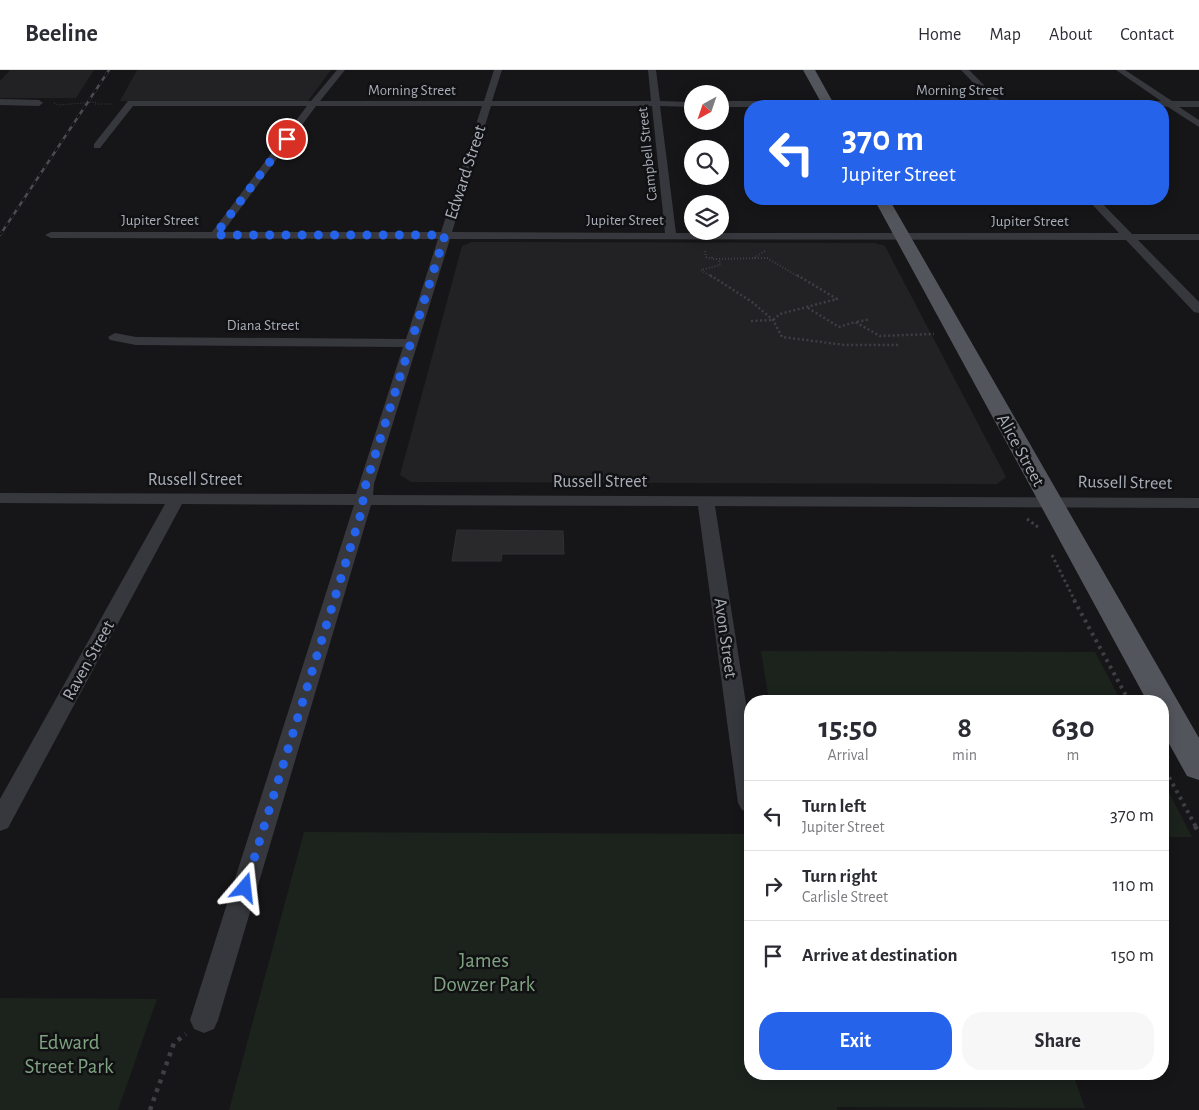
<!DOCTYPE html>
<html lang="en">
<head>
<meta charset="utf-8">
<style>
	:root { --surface:#fff; --page:#f7f7f7; --text:#2b2b33; --muted:#7c7c81; --line:#e1e1e2; --accent:#2563eb }
	body { margin:0; font-family:"Alegreya Sans",sans-serif; background:var(--page); color:var(--text); height:100vh; display:flex; flex-direction:column; font-size:19px; white-space:nowrap }
	* { box-sizing:border-box; margin:0 }
	p { font-size:16px; color:var(--muted) }
	.icon { flex:none; width:28px; height:28px; fill:none; stroke:currentColor; stroke-width:2; stroke-linecap:round; stroke-linejoin:round }
	.map { position:relative; flex:1; overflow:hidden }
	.drawer { position:absolute; left:744px; top:625px; width:425px; height:385px; display:flex; flex-direction:column; background:var(--surface); border-radius:20px; box-shadow:0 2px 12px #0003 }
	.drawer>* { flex:none }
	.guide { position:absolute; left:744px; top:30px; width:425px; height:105px; border-radius:20px; box-shadow:0 2px 12px #0003; background:#2563eb; color:#fff; overflow:hidden }
	.needle { width:32px; rotate:220deg }
	.controls { position:absolute; left:684px; top:15px; display:grid; gap:10px }
	.controls a { display:grid; place-items:center; width:45px; height:45px; border-radius:50%; background:var(--surface); box-shadow:0 2px 12px #0003; font-size:25px }
	.pin { position:absolute; display:grid; place-items:center; width:42px; height:42px; color:#fff; margin:-21px; border:2px solid #fff; border-radius:50%; box-shadow:0 1px 5px #0007 }
	.me { position:absolute; width:55px; margin:-28px; rotate:17deg; stroke-linejoin:round; filter:drop-shadow(0 0 4px #0008) }
	.turn { display:flex; align-items:center; gap:18px; height:105px; padding:0 15px; font-size:22px }
	.turn .icon { width:65px; height:65px; stroke-width:2.5 }
	.turn b { display:block; font-size:35px; line-height:42px }
	.eta { display:flex; justify-content:space-evenly; align-items:center; height:85px; text-align:center }
	.eta b { font-size:30px; font-weight:700; line-height:35px }
	.cta { display:flex; gap:10px; margin-top:auto; padding:10px 15px }
	.cta a { flex:1; height:58px; border-radius:20px; background:var(--accent); color:#fff; font-size:20px; font-weight:700; line-height:58px; text-align:center }
	.cta a+a { background:var(--page); color:var(--text) }
	ul { padding:0; list-style:none }
	li { display:flex; align-items:center; gap:15px; height:70px; padding:0 15px; border-top:1px solid var(--line) }
	li div { flex:1 }
	li b { display:block; font-size:19px }
	li em { font-style:normal }
	header { display:flex; align-items:center; gap:30px; box-sizing:border-box; height:70px; padding:0 25px; background:var(--surface); border-bottom:1px solid var(--line) }
	header strong { font-size:24px }
	nav { display:flex; gap:28px; margin-inline-start:auto; font-size:18px }
	.map>svg:first-child { display:block }
</style>
</head>
<body>
<header>
<strong>Beeline</strong>
<nav><a>Home</a><a>Map</a><a>About</a><a>Contact</a></nav>
</header>
<div class="map">
<svg width="1199" height="1040" viewBox="0 0 1199 1040">
	<rect width="100%" height="100%" fill="#161618"/>
	<path fill="#222225" d="M10,0H94L76,28H0V11Z
		M137,0H331L308,31H120Z
		M472,172L875,173L885,176L1006,407L997,414L411,412L400,405L462,176Z"/>
	<path fill="#1c231d" d="M761,581L1095,582L1121,631H769Z
		M1163,711L1192,767H1163Z
		M304,762L750,764V1004H1073L1085,1038L837,1037V1040H229Z
		M0,928L157,929L118,1040H0Z"/>
	<path fill="#29292c" stroke="#303034" d="M457,460L563,461L564,484H502L501,491H452Z"/>
	<g fill="none" stroke-linecap="round" stroke-linejoin="round">
		<path stroke="#3d3f44" stroke-width="1" stroke-dasharray="1 2" stroke-linecap="butt" d="M54,33L58,35L96,32L95,34H112"/>
		<path stroke="#3d3f44" stroke-width="2" stroke-dasharray="1 2" stroke-linecap="butt" d="M705,181L706,187L712,189
			M712,187V189L768,188
			M754,188L765,181
			M767,188L799,207
			M712,207L701,200L720,195L719,189"/>
		<path stroke="#3d3f44" stroke-width="2.5" stroke-dasharray="2 2.5" stroke-linecap="butt" d="M710,205L752,232L773,250L782,267L845,275H898
			M808,238L839,257L855,252L880,266L934,264
			M751,251L773,250L780,244L837,229L797,205
			M857,252L870,249"/>
		<path stroke="#3d3f44" stroke-width="3" stroke-dasharray="2.5 3" stroke-linecap="butt" d="M1027,449L1038,457
			M1052,485L1075,531"/>
		<path stroke="#3d3f44" stroke-width="4" stroke-dasharray="3 4.5" stroke-linecap="butt" d="M1074,530L1129,631
			M1162,694L1196,757"/>
		<path stroke="#3d3f44" stroke-width="4.5" stroke-dasharray="4 5.5" stroke-linecap="butt" d="M1195,756L1199,763
			M150,1040L174,973L186,964"/>
		<path fill="#37383d" fill-rule="evenodd" d="M337,0H345L320,31H484L494,0H502L492,31H651L648,0H656L660,31L692,32V37L660,36L676,163H1119L1087,129H1098L1132,164H1199V170H1138L1199,232V243L1194,242L1126,170L450,169L374,414L373,425L1199,428V438L715,436L750,659V742L742,740L738,733L698,436L371,435L218,950L214,959L204,963L194,959L190,950L354,435L182,434L8,758L0,761V729L165,434L0,433V423L356,424L403,277L136,275L110,270L108,267L115,263L136,267L406,269L438,169L51,168L45,165L51,162H212L307,36H133L100,78H94V74L128,31H311ZM316,36H482L441,162H223ZM491,36H652L665,163L452,162Z
			M961,0H969L1000,31H1161L1116,0H1125L1172,31H1199V37H1179L1199,50V57L1168,37L1162,36L720,37V31H991Z
			M0,29L39,30L43,33L39,36L0,35Z"/>
		<path fill="#53555c" fill-rule="evenodd" d="M803,0H815L835,36H823Z
			M874,129H889L1199,668V710L1187,706L1162,661V631H1147Z"/>
		<defs>
			<path id="rail" d="M0,165L109,0"/>
		</defs>
		<use href="#rail" stroke="#4a4c52" stroke-width="2.5"/>
		<use href="#rail" stroke="#111113" stroke-width="2" stroke-dasharray="5" stroke-linecap="butt"/>
	</g>
	<g fill="none" stroke-linecap="round" stroke-linejoin="round">
		<path stroke="#2563eb" stroke-width="9" stroke-dasharray="0 16.2" d="M245,818L362,440L364,420L445,165H215L287,69"/>
	</g>
	<g text-anchor="middle" stroke-width="5" stroke-linejoin="round" paint-order="stroke">
		<g font-size="15" fill="#a8adb8" stroke="#111113">
			<text x="412" y="25">Morning Street</text>
			<text x="960" y="25">Morning Street</text>
			<text transform="translate(647 84) rotate(-96)" y="5">Campbell Street</text>
			<text x="160" y="155">Jupiter Street</text>
			<text x="625" y="155">Jupiter Street</text>
			<text x="1030" y="156">Jupiter Street</text>
			<text x="263" y="260">Diana Street</text>
		</g>
		<g font-size="18" fill="#a8adb8" stroke="#111113">
			<text transform="translate(465 102) rotate(-72)" y="6">Edward Street</text>
			<text transform="translate(1021 380) rotate(61)" y="6">Alice Street</text>
			<text x="195" y="415">Russell Street</text>
			<text x="600" y="417">Russell Street</text>
			<text transform="translate(1125 412) rotate(1)" y="6">Russell Street</text>
			<text transform="translate(726 568) rotate(82)" y="6">Avon Street</text>
			<text transform="translate(88 590) rotate(-61)" y="6">Raven Street</text>
		</g>
		<g font-size="21" fill="#7fa381" stroke="#111113">
			<text x="484" y="897">James<tspan x="484" dy="24">Dowzer Park</tspan></text>
			<text x="69" y="979">Edward<tspan x="69" dy="24">Street Park</tspan></text>
		</g>
	</g>
</svg>
<div class="controls">
<a><svg class="needle" viewBox="-14 -14 28 28"><path d="M0-13l5 13h-10z" fill="#e53935"/><path d="M0 13l5-13h-10z" fill="#7c7c81"/></svg></a>
<a><svg class="icon" aria-label="search" viewBox="0 0 24 24"><circle cx="10" cy="10" r="6"/><path d="M15 15l6 6"/></svg></a>
<a><svg class="icon" aria-label="layers" viewBox="0 0 24 24"><path d="M12 4l9 5-9 5-9-5zM3 14l9 5 9-5"/></svg></a>
</div>
<div class="pin" style="left:287px;top:69px;background:#d93025"><svg class="icon" aria-label="arrive" viewBox="0 0 24 24"><path d="M6 21V4h12l-3 4 3 4H6"/></svg></div>
<svg class="me" style="left:245px;top:818px" viewBox="-20 -20 40 40"><path d="M0-17L14 15 0 8-14 15z" fill="#2563eb" stroke="#fff" stroke-width="4"/></svg>
<div class="guide">
<div class="turn"><svg class="icon" aria-label="left" viewBox="0 0 24 24"><path d="M17 20v-9H6M10 6l-5 5 5 5"/></svg><div><b>370 m</b>Jupiter Street</div></div>
</div>
<section class="drawer">
<div class="eta">
<div><b>15:50</b><p>Arrival</p></div>
<div><b>8</b><p>min</p></div>
<div><b>630</b><p>m</p></div>
</div>
<ul>
<li><svg class="icon" aria-label="left" viewBox="0 0 24 24"><path d="M17 20v-9H6M10 6l-5 5 5 5"/></svg><div><b>Turn left</b><p>Jupiter Street</p></div><em>370 m</em></li>
<li><svg class="icon" aria-label="right" viewBox="0 0 24 24"><path d="M7 20v-9h11M14 6l5 5-5 5"/></svg><div><b>Turn right</b><p>Carlisle Street</p></div><em>110 m</em></li>
<li><svg class="icon" aria-label="arrive" viewBox="0 0 24 24"><path d="M6 21V4h12l-3 4 3 4H6"/></svg><div><b>Arrive at destination</b></div><em>150 m</em></li>
</ul>
<div class="cta"><a>Exit</a><a>Share</a></div>
</section>
</div>
</body>
</html>
